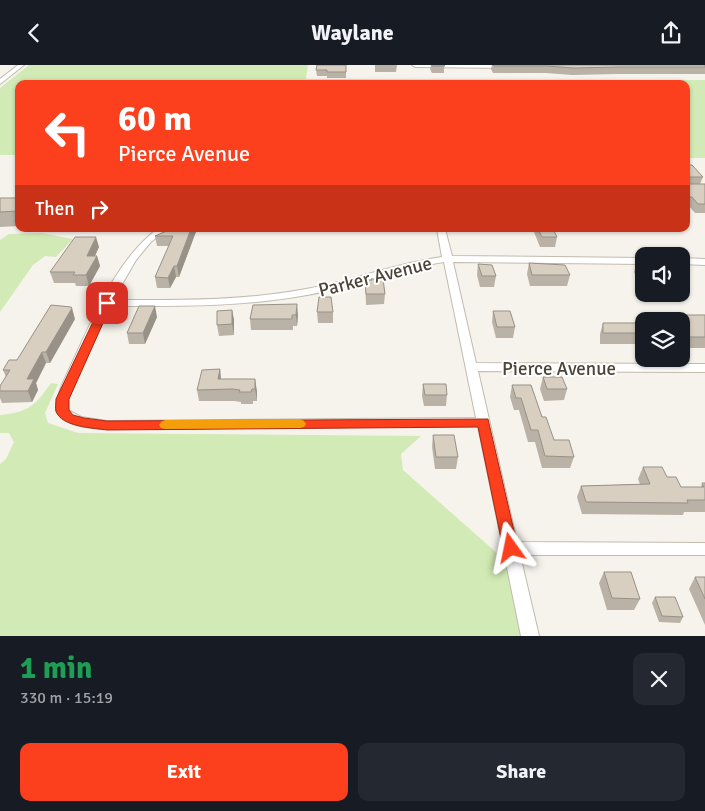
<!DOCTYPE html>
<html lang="en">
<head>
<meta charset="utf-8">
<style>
	:root { --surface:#171b24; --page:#242831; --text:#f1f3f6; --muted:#9ea1a6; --accent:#fc3f1d }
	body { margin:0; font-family:Signika,sans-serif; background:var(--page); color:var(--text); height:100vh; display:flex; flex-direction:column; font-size:19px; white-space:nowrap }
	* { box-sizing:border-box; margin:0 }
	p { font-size:16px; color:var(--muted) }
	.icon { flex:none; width:28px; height:28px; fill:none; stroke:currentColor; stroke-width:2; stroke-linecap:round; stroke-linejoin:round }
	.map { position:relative; height:571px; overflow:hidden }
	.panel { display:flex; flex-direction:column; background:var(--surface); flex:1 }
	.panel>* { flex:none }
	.top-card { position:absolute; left:15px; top:15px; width:675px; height:152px; border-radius:10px; box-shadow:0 1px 4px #0004; background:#fc3f1d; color:#fff; overflow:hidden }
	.buttons { position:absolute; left:635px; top:182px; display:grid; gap:10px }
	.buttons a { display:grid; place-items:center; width:55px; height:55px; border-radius:10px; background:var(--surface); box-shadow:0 1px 4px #0004; font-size:25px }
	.pin { position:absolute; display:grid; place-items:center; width:42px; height:42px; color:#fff; margin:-21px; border-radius:10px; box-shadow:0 2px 8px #0006 }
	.me { position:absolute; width:55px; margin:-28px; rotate:348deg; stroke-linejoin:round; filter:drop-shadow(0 0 4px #0008) }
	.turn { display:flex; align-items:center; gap:18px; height:105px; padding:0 20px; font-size:22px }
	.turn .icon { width:65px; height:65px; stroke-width:2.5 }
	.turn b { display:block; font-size:35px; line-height:42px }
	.then { display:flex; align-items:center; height:48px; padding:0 20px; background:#0003; gap:10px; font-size:19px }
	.round { display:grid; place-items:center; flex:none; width:52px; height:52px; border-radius:10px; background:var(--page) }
	.summary { display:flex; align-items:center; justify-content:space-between; height:85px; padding:0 20px }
	h1 { font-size:30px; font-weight:700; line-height:38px; color:#1e9e55 }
	.primary-button { display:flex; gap:10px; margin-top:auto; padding:10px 20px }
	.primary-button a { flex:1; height:58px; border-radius:10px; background:var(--accent); color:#fff; font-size:20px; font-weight:700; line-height:58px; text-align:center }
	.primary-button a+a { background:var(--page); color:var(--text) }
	header { display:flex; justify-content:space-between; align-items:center; height:65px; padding:0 20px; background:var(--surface); font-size:22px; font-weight:700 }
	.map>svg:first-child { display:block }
</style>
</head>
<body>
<header><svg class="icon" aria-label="back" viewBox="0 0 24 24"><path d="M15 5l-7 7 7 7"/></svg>Waylane<svg class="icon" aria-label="share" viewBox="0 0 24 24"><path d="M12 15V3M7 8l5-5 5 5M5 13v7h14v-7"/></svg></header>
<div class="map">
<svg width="705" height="571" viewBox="0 0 705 571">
	<rect width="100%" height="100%" fill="#f6f3ec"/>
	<path fill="#d2eab5" d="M29,0H308L306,14L705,15V93H686V19H19V90H0V23Z
		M42,168L73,174L56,192L45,191L33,200L0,247V175L9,169Z
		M51,318L58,319L45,348L48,358L78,368L421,371L401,389L403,405L507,497L522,571H0V399L6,394L14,377L9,368H0V350C29,347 35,341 51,318Z"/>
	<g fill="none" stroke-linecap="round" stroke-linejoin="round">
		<defs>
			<path id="street" d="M18,0H24L0,19V14Z
				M412,0H508L509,1L506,3L415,2Z
				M157,164H166L150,178L136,195L113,235C178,235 242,236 306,224C352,216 396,198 442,192L437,164H445L452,191L644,193V199L453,197L476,298L705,299V307L478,306L517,477L705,478V490H520L539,571H521L478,361L107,364C89,363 66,362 56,346C56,328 66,312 73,296C95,249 116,196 157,164ZM444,197L476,353L107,356L81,352L68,345V334L110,241C176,241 242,242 307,230C353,222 397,204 444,197Z
				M681,193L705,194V200L681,199Z"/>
		</defs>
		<use href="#street" stroke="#c2bbae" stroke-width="2"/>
		<use href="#street" fill="#fff" fill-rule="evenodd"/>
	</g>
	<path fill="#bab2a6" d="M346,0V13H327V11H317L316,5Z
		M375,0H397L396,7H375Z
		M431,0H444V8H432L430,4Z
		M492,0H705V9H617L572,10L546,8H493L491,4Z
		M686,100L703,112L700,119H705V148H695L689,141H686Z
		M0,133H19V161L0,162Z
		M197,164L179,212H176L170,223H157L155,212L169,181H157L155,171Z
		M534,164H553L557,172L555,182H540L534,167Z
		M99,182L95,191H97L100,201L89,221H76L75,218H54L50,207Z
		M637,197H644V220H642L634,207Z
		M529,198L570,210L567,221H530L527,209Z
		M478,199L496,211L494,222H480L477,210Z
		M365,215L385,229L384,239L366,240Z
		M253,240L298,250L297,261H293V265H251L250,254Z
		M232,245L234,255V270L219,271L217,260Z
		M493,246L515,262L513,273H496L492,257Z
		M317,247H333V258H318Z
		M673,250H705V283H683L681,280V256H671Z
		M157,252L145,279H129L127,268Z
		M75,254L50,298H46L36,318L38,325L32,337L2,338L0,333V321L6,312L3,305Z
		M603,258L643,268L639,279H600V269Z
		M220,304L221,314H255L257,336H253V339H241V337L234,336H199L197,325Z
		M543,312L567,324L564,335L544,336L540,324Z
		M423,319L447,330L446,341H424L422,331Z
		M512,320L542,352L554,375L574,392L570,403H542L535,377H528L519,345H514L510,332Z
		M433,370L458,392L456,404H435L432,382Z
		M643,402L667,412L681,422H701L702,418H705V447H684L683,450L582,449L577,432L581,421L640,419L638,414Z
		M604,507L640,534L634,545H607L599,518Z
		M695,512H705V560L689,524Z
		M655,532L683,552L680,558L659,557L652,538Z"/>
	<path fill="#979187" d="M191,164H197L179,212L177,201Z
		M96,172L99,182L90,201L87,191Z
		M97,191L100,201L89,221L86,210Z
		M174,201L176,212L170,223L168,213Z
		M297,239L298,250L297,261L296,250Z
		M155,241L157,252L145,279L143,268Z
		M72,243L75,254L50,298L46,287Z
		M232,245L234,255V270L232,259Z
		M42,287L46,298L36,318L38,325L32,337L28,326L27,314Z
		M220,304L221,316L219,326L218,314Z
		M255,314L257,326V336L255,324Z"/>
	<path fill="#d8cfc1" stroke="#979187" d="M317,0H346V7H327V5H316Z
		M432,0H444L445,1H432Z
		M493,0H705V2H619L574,3L547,1H494Z
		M686,100H692L703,112H687V119H705V139H698L692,132H686Z
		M0,133H19V146L0,147Z
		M171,164H191L177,201H174L168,213L155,212L173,171H155Z
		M538,164H553L557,172H542Z
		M75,172H96L87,191H97L86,210H73L75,207H50Z
		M637,197H644V207Z
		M529,198L565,200L570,210H532Z
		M478,199L492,200L496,211H482Z
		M371,214H383L385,229H366L365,215H372Z
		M319,232H331L333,247H317Z
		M297,239L296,250H292V254H250L253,240Z
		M51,240L71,242L72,243L46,287H42L27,314H34L28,326H0V321L10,305H3L9,295H17Z
		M139,241H155L143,268H127Z
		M232,245V259L217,260V246Z
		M493,246H510L515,262H497Z
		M673,250H705V272H687L681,263V256H677Z
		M603,258H637L643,268H603Z
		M220,304L218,314H255V324H252L251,327H239L240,325L232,324L197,325L202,305Z
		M543,312H562L567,324H547Z
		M423,319H446L447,330H425Z
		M512,320H531L542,352H546L554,375H569L574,392L545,391L538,365H531L521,333H516Z
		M433,370H454L458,392H436Z
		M643,402H662L667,412H676L681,422H704L702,418H705V435H687L688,438L586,437L581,421L650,419Z
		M604,507H631L640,534L612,533Z
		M695,512H705V534Z
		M655,532H675L683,552L662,551Z"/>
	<path fill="#fc3f1d" stroke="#a42913" d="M107,235L112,238L69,334V345L73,350L84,353L107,356L488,354L518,483L516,487L511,489L505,487L503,483L478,362L107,365C94,363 61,362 56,346C55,343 56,338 56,334L102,238Z"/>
	<path fill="#f59e0b" d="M300,354L304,356L306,359L304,362L300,363L165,364L161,363L159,360L161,357L165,355Z"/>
	<g text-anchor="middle" stroke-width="4" stroke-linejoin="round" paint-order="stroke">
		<g font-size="19" fill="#4b4439" stroke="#fff">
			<text transform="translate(375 211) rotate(-14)" y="7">Parker Avenue</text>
			<text x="559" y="310">Pierce Avenue</text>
		</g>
	</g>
</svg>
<div class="buttons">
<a><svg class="icon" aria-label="sound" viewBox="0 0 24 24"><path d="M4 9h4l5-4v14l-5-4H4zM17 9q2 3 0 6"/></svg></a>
<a><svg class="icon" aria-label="layers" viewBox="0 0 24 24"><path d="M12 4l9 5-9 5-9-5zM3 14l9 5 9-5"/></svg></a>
</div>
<div class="pin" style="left:107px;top:238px;background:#d93025"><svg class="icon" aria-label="arrive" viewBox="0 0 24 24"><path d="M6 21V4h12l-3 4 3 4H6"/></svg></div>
<svg class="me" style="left:511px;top:483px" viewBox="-20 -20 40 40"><path d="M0-17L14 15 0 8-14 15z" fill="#fc3f1d" stroke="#fff" stroke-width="4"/></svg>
<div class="top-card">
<div class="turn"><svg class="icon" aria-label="left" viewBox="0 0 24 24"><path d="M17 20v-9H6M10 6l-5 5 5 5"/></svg><div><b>60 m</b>Pierce Avenue</div></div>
<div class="then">Then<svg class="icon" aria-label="right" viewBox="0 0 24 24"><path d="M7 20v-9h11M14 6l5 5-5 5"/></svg></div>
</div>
</div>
<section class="panel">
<div class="summary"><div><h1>1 min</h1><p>330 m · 15:19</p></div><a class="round"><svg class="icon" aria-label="close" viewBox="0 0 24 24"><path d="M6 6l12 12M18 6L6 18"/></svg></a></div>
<div class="primary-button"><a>Exit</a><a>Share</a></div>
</section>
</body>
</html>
